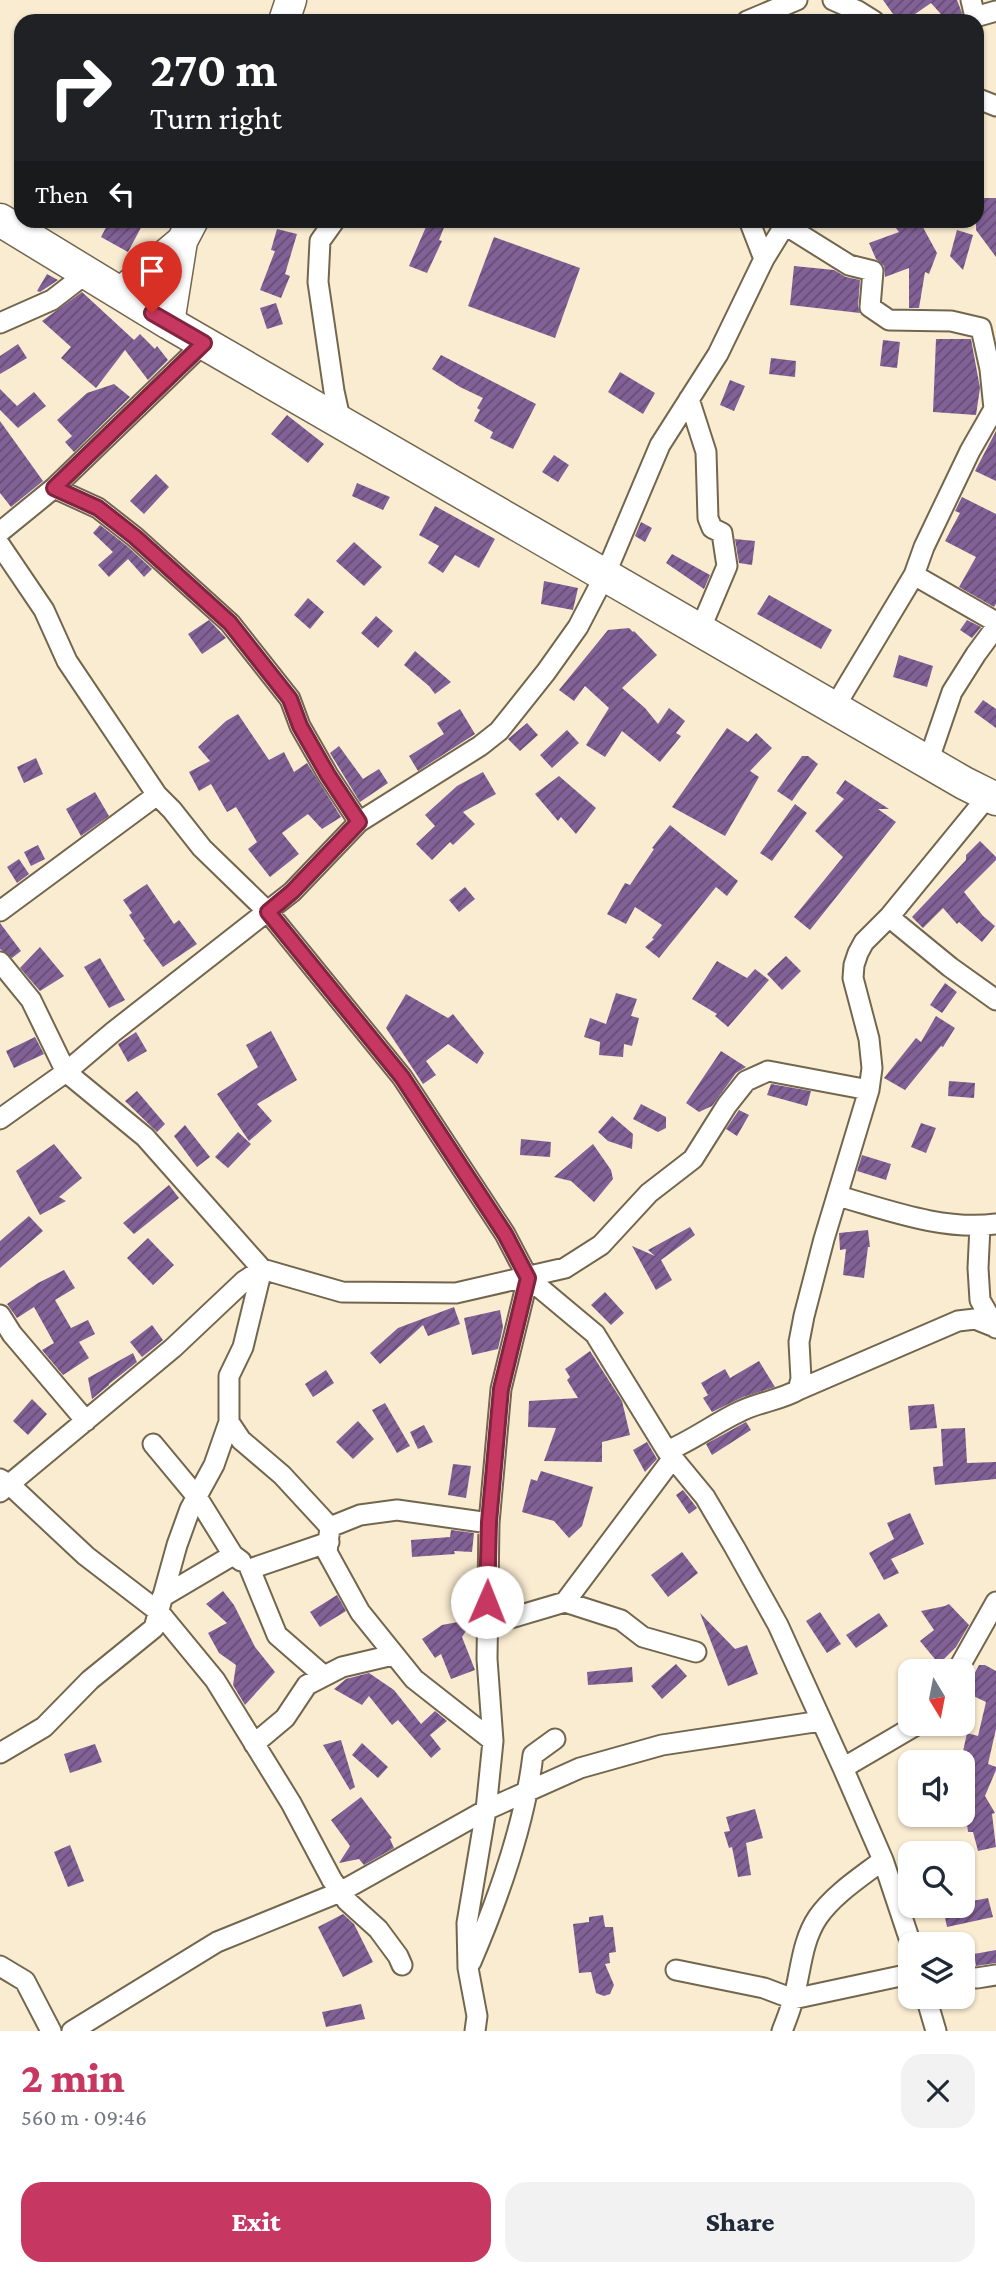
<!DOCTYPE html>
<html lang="en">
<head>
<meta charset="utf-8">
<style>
	:root { --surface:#fff; --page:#f2f2f3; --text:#1f2937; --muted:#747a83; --accent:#c63761 }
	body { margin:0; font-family:"Crimson Pro",serif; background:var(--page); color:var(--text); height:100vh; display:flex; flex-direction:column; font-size:26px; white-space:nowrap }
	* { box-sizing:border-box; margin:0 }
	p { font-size:23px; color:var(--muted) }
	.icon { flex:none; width:38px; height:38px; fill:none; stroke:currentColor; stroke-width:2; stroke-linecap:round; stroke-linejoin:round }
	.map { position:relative; height:2031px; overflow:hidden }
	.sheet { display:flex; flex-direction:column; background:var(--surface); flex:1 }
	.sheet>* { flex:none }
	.hud { position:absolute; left:14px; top:14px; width:970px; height:214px; border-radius:21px; box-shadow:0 2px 5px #0004; background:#202124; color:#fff; overflow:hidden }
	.needle { width:46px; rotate:170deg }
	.buttons { position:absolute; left:898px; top:1659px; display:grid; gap:14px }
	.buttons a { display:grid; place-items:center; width:77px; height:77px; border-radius:14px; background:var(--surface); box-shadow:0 2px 5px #0004; font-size:35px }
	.pin { position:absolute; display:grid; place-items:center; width:60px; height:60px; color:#fff; margin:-72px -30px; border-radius:50% 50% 50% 0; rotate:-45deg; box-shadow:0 0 7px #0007 }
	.pin .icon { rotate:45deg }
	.me { position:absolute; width:77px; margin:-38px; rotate:1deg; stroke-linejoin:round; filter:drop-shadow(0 0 5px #0008) }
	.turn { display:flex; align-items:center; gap:24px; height:147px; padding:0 21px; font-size:32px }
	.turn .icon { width:91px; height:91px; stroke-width:2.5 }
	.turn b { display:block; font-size:49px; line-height:60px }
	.then { display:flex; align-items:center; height:66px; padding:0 21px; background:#0003; gap:14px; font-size:26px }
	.round { display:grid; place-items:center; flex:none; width:74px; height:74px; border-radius:21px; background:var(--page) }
	.overview { display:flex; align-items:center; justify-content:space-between; height:119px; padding:0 21px }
	h1 { font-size:42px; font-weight:800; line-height:52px; color:var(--accent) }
	.button { display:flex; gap:14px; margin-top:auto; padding:14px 21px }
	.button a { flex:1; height:80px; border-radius:21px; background:var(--accent); color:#fff; font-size:28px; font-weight:800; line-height:80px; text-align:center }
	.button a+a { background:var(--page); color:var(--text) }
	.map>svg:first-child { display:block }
</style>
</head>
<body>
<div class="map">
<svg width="996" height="2031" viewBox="0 0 996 2031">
	<defs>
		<pattern id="building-hatch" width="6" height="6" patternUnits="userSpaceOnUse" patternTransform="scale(1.75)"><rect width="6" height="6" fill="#826197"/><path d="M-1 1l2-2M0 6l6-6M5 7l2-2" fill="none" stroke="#664d74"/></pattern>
	</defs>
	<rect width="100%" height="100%" fill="#faecd1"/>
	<path fill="url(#building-hatch)" d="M883,0H957L962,13L959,21H947L931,3L905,21H898Z
		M976,198H996V257L976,230Z
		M110,220H145L128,252L101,237Z
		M429,220H447L439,240L442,241L427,273L409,266Z
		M890,220H919L937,253L929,274L925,272L919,308H909V268L885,277L884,266L876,259L869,243L899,232Z
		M277,229L297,234L285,274L290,276L281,298L260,290L275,251L271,250Z
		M957,230L973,235L963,270L950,256Z
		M494,237L580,268L555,338L468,306Z
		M794,266L834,270L846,277L860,280L858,306L860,313L790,305Z
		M47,274L58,280L40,292L37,291Z
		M82,292L134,340L140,334L155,349L157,346L168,360L148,380L125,350L96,388L61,358L71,347L42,321Z
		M276,303L283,324L267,329L260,308Z
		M936,339H971L980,388L976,415L933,412Z
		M883,340L900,342L897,368L880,366Z
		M18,344L27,358L0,374V356Z
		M441,355L536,404L513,449L490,438L493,432L474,421L480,410L477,408L483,398L460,387L432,369Z
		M771,358L796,361L795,377L769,374Z
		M620,372L655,393L643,414L608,392Z
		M730,380L745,386L734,411L720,405Z
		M114,384L130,397L74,452L65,442L72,436L57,420L87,393Z
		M0,389L17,406L34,392L46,406L18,428L0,410Z
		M287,415L324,444L308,463L271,434Z
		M0,421L43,481L11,507L0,493Z
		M996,431V481L975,471Z
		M554,455L569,465L558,482L542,472Z
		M156,474L169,487L144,514L130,501Z
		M357,483L390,497L383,510L352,496Z
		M962,497L996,514V604L994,607L959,587L976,557L945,541L960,513L955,511Z
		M435,506L495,539L479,568L455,555L443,573L428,563L439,546L419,535Z
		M641,522L652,528L645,542L635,536Z
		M100,525L127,546L152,569L144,577L128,559L109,577L98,565L113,552L93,533Z
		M735,539L755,541L752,565L739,563Z
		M354,542L382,567L364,586L336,561Z
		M672,554L710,575L704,589L666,563Z
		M544,581L578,588L573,610L541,604Z
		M769,595L832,630L821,649L757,614Z
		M308,598L324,612L310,629L294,615Z
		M376,616L393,631L378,648L361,633Z
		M209,620L226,638L202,654L188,634Z
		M967,620L981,627L972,638L960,630Z
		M629,628L633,632L634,631L657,655L622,688L645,708L658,724L669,708L685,721L676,733L681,736L660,762L622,731L605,757L586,745L609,708L585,686L574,701L559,690L608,630Z
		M415,651L451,682L435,694L429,686L404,665Z
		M899,655L933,666L927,687L893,677Z
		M983,700L996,709V728L974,712Z
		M460,709L475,734L418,771L409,756L444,734L437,723Z
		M238,714L269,760L284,752L294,772L307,763L341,817L322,829L308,814L282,833L299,854L270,877L248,849L257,842L236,807L227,812L211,784L199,791L189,772L210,761L198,747L226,721Z
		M527,723L538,735L520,751L508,739Z
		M727,728L748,742L756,733L772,748L750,771L759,777L725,836L672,807Z
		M567,730L579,743L552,768L540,755Z
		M339,746L363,779L379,769L388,783L360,802L330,753Z
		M802,756H808L818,764L792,801L777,791Z
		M36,758L43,774L24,783L17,767Z
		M483,772L496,794L463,812L475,824L453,845L450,842L432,860L416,844L435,826L425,815L457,786Z
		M559,776L596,808L576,834L561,817L558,821L535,794Z
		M845,780L889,809H878L896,822L810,930L794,917L843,857L815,831L844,799L836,793Z
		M95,792L109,816L81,836L66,809Z
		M795,804L807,813L772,861L760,853Z
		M670,825L738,881L727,896L716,887L659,958L645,947L654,939L652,938L662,925L635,907L626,924L607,914L625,883L630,885L654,849L652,848Z
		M980,841L996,857V860L964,892L983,916L995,926L982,942L959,922L957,924L943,908L923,928L912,917L966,860V855Z
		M38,845L45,859L31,866L24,852Z
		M19,859L29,874L17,883L7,867Z
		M147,884L174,924L179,920L197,944L163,967L143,940L145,939L129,915L132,913L123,900Z
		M465,887L475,899L459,912L449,900Z
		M0,923L21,951L12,958L0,949Z
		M40,947L64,976L40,991L20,968Z
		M786,956L801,971L782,990L767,974Z
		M100,958L125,1000L109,1008L84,967Z
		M717,961L747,978L755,969L769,980L728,1027L715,1016L717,1014L692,999Z
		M945,983L957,992L942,1013L930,1005Z
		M616,993L637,999L631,1016L639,1018L632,1046L624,1044L623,1057L599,1055L600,1042L584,1037L590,1018L606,1024Z
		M406,994L448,1018L453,1014L484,1053L477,1064L448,1044L426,1061L436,1075L423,1084L386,1028Z
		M936,1016L955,1028L943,1047L941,1046L905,1090L884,1078L916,1038L921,1042Z
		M271,1031L297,1080L257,1104L272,1121L249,1141L217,1094L258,1067L246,1045Z
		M136,1032L147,1051L128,1062L118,1044Z
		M35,1037L44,1054L14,1068L6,1051Z
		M721,1051L746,1067L736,1073L712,1106L699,1112L686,1103Z
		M949,1081L975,1083L974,1098L948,1096Z
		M771,1084L811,1091L807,1106L767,1095Z
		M137,1091L165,1124L157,1132L125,1101Z
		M641,1104L666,1117V1128L658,1132L633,1119Z
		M739,1110L749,1115L737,1136L726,1129Z
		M612,1116L633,1134L632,1149L608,1141L598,1132Z
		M921,1123L936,1128L926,1153L911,1147Z
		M185,1125L210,1157L197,1167L174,1136Z
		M238,1132L251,1144L228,1168L215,1157Z
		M521,1139L551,1142L550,1157L520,1155Z
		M54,1144L82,1178L59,1197L66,1201L40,1215L16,1171Z
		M593,1144L611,1170L613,1179L594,1202L571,1181L554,1177Z
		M862,1155L891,1164L886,1180L857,1171Z
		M169,1185L179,1198L134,1234L123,1223Z
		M29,1216L43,1231L0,1268V1241Z
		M690,1227L695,1235L661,1260L672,1280L656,1290L632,1246L655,1256L648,1250Z
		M868,1230L870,1247H868L864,1278L843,1275L846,1249L840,1250L839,1233Z
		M148,1238L174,1265L153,1285L127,1258Z
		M64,1270L75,1288L55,1300L71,1328L88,1320L95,1334L79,1342L89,1358L63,1375L42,1350L54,1343L34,1307L17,1318L7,1304L38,1283Z
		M605,1292L624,1313L611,1325L591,1305Z
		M454,1307L460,1324L428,1336L423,1325L380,1364L370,1353L398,1328Z
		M500,1310L503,1327L498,1349L472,1355L464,1318Z
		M152,1325L163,1340L142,1357L130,1342Z
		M590,1351L622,1401L630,1435L602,1442V1462L544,1461L556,1428L528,1427L529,1401L578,1398L567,1380L570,1377L565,1369Z
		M133,1353L137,1362L109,1384V1385L92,1399L88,1378Z
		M759,1361L775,1387L743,1397L712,1412L703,1398L708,1395L701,1383L725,1369L730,1378Z
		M326,1370L334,1383L313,1397L305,1384Z
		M32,1399L47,1414L28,1435L13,1421Z
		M385,1403L410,1446L397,1453L372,1410Z
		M934,1404L937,1428L910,1430L908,1406Z
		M358,1421L374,1439L353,1459L336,1442Z
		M746,1422L751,1430L712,1455L706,1444Z
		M424,1425L433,1442L418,1449L410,1432Z
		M965,1428L967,1463L996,1462V1479L935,1485L933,1467L943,1466L941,1429Z
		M647,1442L657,1459L645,1472L633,1450Z
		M453,1464L471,1466L466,1498L448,1495Z
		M541,1471L593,1487L582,1526L569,1538L554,1521L522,1512L531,1479L537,1481Z
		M683,1490L697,1508L689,1514L676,1495Z
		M910,1513L924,1544L891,1559L899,1573L884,1580L869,1553L894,1539L887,1523Z
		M451,1530L474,1533L472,1552L454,1551L455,1554L412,1557L411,1540L450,1537Z
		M682,1552L698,1573L668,1597L651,1575Z
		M223,1591L234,1605L255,1647L275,1672L245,1705L233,1685L236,1665L219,1653L208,1633L227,1623L206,1604Z
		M337,1595L346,1611L320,1627L310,1612Z
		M949,1604L969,1625L956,1647L939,1664L920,1641L934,1630L921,1611L945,1606Z
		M820,1612L841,1644L827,1653L806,1621Z
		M700,1613L735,1649L747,1645L758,1674L728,1686Z
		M879,1613L888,1626L856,1648L846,1635Z
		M474,1619L462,1637L475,1670L451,1679L441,1654L435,1658L422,1639L442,1625Z
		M676,1664L687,1676L662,1699L651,1686Z
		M979,1665H985L996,1671V1729L988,1764L996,1767V1770L985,1796L995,1813L992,1814L996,1847L978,1851L973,1832H968L962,1786V1756L967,1733L978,1736L986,1702L965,1692Z
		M632,1667L633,1682L588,1685L587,1672Z
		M369,1673L394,1690L421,1724L435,1711L447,1721L430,1735L441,1749L431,1758L398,1720L392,1725L369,1696L362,1705L334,1689L346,1679Z
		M341,1740L355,1787L350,1790L323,1745Z
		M362,1743L388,1767L378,1778L352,1755Z
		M95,1744L102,1762L70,1773L64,1754Z
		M361,1797L392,1838L390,1839L394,1848L364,1865L359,1859L339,1863L350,1846L331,1820Z
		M755,1809L763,1838L746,1843L751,1875L738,1877L732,1847L729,1848L724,1832L730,1831L726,1817Z
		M70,1845L84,1881L68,1887L54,1852Z
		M988,1898L993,1917L947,1927L943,1908L962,1906V1903Z
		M343,1914L354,1924L373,1962L343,1977L318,1927Z
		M603,1915L605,1927H613L616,1952L609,1953L610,1963L605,1964L614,1985L610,1994L604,1996L596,1993L591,1972L579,1973L573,1924L589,1922V1917Z
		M996,1950V1963L976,1966L974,1954Z
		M361,2004L365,2019L326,2027L322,2012Z"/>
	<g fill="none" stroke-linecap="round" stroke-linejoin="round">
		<defs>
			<path id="minor" d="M833,0L858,11L874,21
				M971,0L975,17L971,21
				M975,17L996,11
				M747,21L797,0
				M976,98L996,106
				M335,220L320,241L318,282L334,391L341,423
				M749,220L764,259
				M785,225L849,265L873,271L870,307L889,320L951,321L981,328L990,369L994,409L970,451L924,547L914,575L834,708
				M0,323L52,300L87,273
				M689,399L706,452L708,518L712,528L722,533L727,566L700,630
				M54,488L98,508L135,537L230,623L290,699L300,726L328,775L359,822
				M0,532L54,488L204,343
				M0,545L44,610L67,661L157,795L172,810L202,848L268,912L402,1077L505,1234L528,1278L501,1389L489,1523L487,1659L493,1741L486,1810L467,1923L468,1968L477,2016L475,2031
				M914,575L996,622
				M928,762L952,692L976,654L996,627
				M0,911L157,795
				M889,917L950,967L996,1000
				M0,962L31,1000L66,1072L145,1137L262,1269L342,1292L456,1293L565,1268L601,1245L649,1193L693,1159L727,1105L746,1081L768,1071L869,1090
				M0,1119L66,1072L113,1032L292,892L359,822L480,746L499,731L546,672L578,627L605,575L660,445L718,354L764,259L788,220
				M838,1196C888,1210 943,1231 996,1224
				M980,1226L978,1268L980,1300L996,1328
				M262,1269L243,1347L229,1376V1422L241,1440L282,1475L330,1527L327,1552L360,1612L414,1679L493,1741
				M528,1278L595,1334L667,1451L705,1497L735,1548L778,1625L843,1768L883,1860L911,1944
				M0,1315L12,1334L86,1421
				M798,1390L958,1321L975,1319L995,1327
				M153,1444L197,1497L233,1555
				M667,1451C693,1440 715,1423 741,1411C759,1402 781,1400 798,1390L801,1379L799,1342L804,1316L824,1239L869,1090L872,1068L869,1039L853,978L854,965L858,953L864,942L889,917L988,796
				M0,1479L9,1484L86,1556L159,1612L215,1680L291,1803L332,1880L347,1901L378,1929L398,1956L402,1965
				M0,1492L173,1348L244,1281L262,1269
				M330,1527L360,1515L397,1510L489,1523
				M162,1597L233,1555L241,1561
				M565,1602L621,1620L643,1637L696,1652
				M487,1625L565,1602L673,1458
				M957,1671L996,1602
				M324,1676L277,1635L250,1569L329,1542
				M254,1744L285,1718L307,1685L342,1667L393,1655
				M0,1753L44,1727L90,1680L154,1628L177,1545L190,1509L214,1465L229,1422
				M843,1768L918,1724
				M471,1962C498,1899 525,1823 533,1755L555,1739
				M0,1966L25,1981L51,2031
				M676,1970L764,1988L793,1999L910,1974
				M962,1977L977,1978L996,1975
				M926,1997L936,2031
				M72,2031L217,1942L340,1892L486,1810L580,1768L662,1745L821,1721
				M782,2031C786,2021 790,2011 793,2000C801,1973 801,1942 818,1917C834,1894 861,1877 883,1860"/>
			<path id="primary" d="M284,21L291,0
				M120,293L182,241
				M169,323L182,241L193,220"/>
			<path id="trunk" d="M0,220L169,323L964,783L996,799"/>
		</defs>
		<use href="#minor" stroke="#72664e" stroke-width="23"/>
		<use href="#primary" stroke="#72664e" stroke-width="33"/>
		<use href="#trunk" stroke="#72664e" stroke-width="35"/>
		<use href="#minor" stroke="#fff" stroke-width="19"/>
		<use href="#primary" stroke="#fff" stroke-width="30"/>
		<use href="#trunk" stroke="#fff" stroke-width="32"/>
	</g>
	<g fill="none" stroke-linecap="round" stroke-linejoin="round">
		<defs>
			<path id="route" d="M152,313L204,343L54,488L98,508L135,537L230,623L290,699L300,726L328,775L359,822L292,892L268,912L402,1077L505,1234L528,1278L501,1389L489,1522L487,1602"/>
		</defs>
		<use href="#route" stroke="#81243f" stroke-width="18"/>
		<use href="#route" stroke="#c63761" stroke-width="12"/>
	</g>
</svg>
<div class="buttons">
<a><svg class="needle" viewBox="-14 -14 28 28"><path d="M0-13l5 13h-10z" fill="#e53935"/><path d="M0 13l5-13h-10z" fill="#747a83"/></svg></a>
<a><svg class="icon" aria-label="sound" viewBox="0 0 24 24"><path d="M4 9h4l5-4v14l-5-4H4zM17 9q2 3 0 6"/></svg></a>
<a><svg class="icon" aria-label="search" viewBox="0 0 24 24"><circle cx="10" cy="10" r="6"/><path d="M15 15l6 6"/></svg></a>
<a><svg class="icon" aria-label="layers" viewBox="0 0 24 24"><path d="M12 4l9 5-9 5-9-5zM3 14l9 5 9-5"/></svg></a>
</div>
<div class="pin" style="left:152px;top:313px;background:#d93025"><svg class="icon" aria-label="arrive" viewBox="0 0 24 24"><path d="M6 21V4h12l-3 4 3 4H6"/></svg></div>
<svg class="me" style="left:487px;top:1602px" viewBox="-20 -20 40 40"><circle r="19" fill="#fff"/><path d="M0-13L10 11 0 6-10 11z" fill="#c63761"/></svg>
<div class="hud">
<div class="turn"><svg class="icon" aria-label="right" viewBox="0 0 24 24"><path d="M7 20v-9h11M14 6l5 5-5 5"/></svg><div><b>270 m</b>Turn right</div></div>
<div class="then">Then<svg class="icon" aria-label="left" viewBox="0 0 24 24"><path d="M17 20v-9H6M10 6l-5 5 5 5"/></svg></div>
</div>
</div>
<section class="sheet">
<div class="overview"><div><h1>2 min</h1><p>560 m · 09:46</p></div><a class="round"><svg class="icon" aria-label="close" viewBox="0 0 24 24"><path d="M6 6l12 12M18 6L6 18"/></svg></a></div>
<div class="button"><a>Exit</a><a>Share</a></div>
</section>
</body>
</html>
